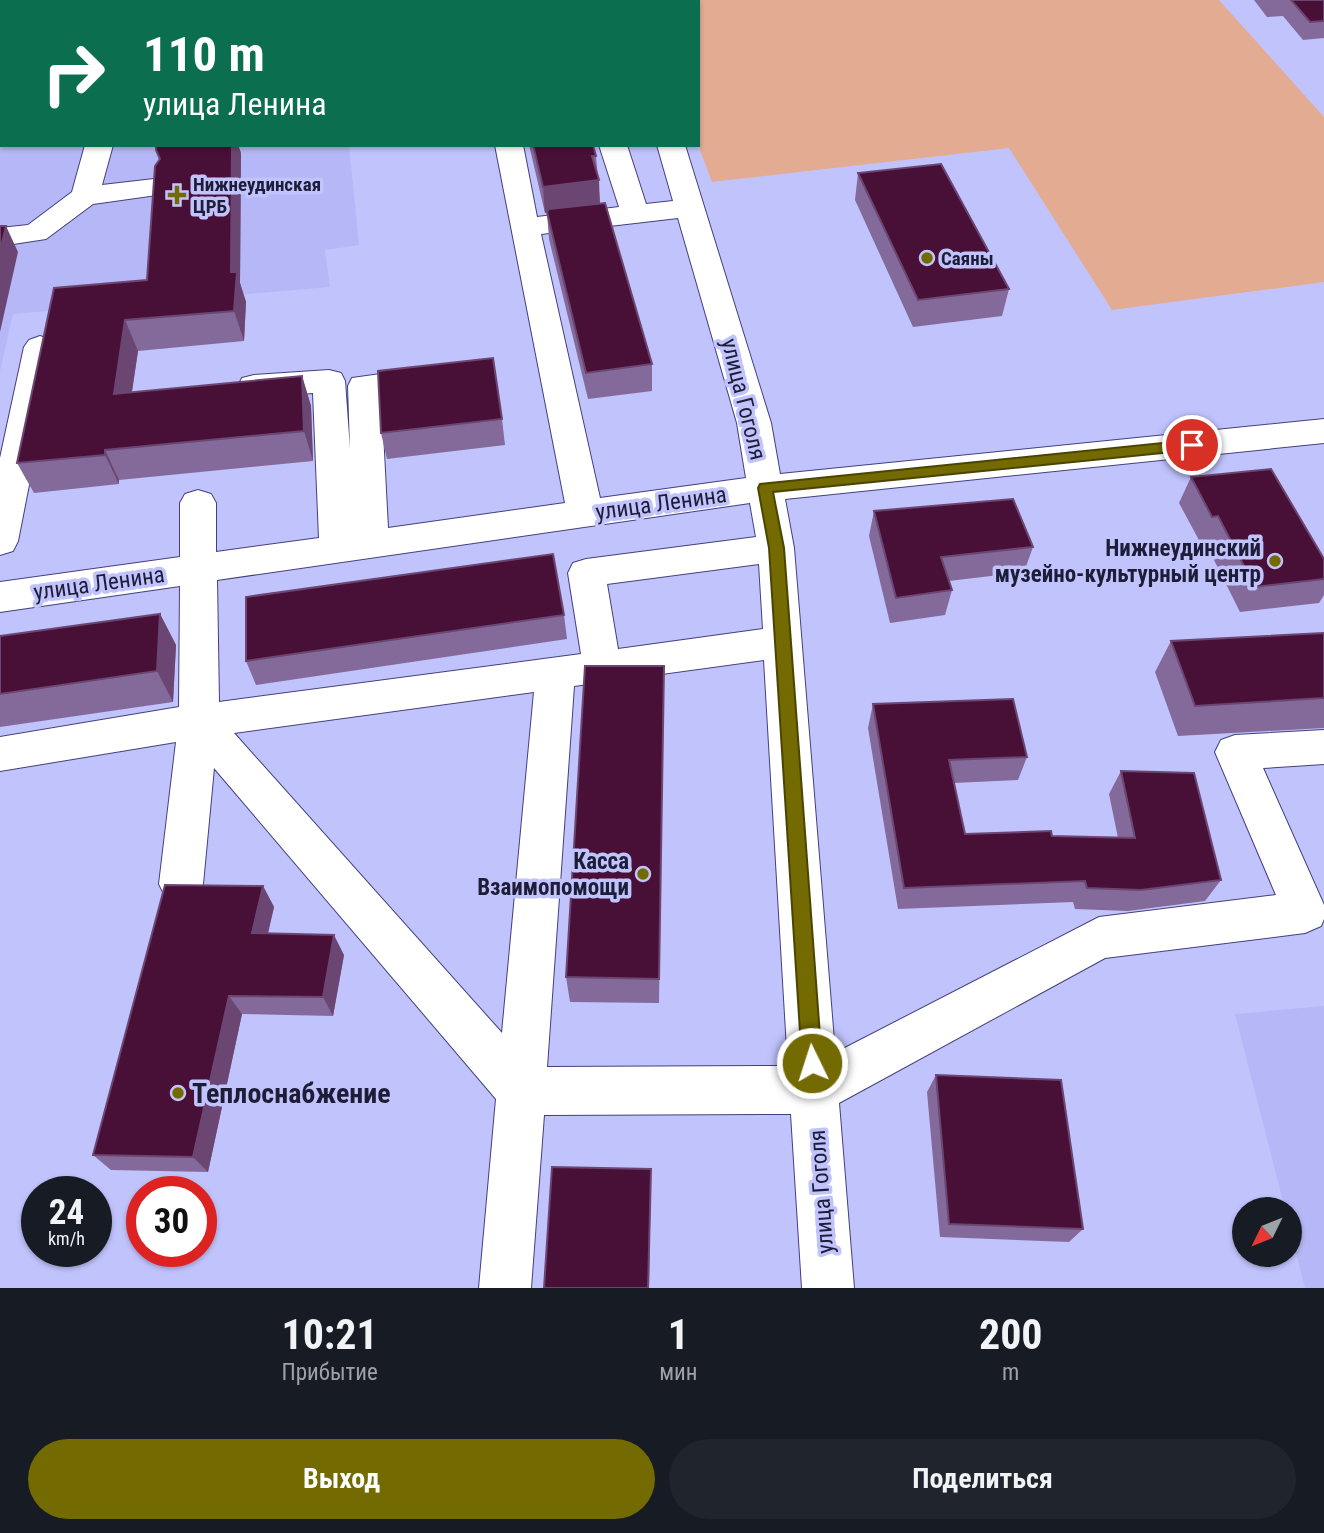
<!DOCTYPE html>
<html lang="ru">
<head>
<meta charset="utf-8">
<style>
	:root { --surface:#171b24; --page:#20242c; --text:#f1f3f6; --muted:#9ea1a6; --accent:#736a01 }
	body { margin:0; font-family:"Roboto Condensed",sans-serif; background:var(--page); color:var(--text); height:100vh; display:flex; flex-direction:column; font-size:26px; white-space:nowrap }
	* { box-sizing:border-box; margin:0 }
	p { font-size:23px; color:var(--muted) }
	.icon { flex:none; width:38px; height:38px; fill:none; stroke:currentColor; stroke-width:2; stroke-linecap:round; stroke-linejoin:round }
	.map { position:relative; height:1288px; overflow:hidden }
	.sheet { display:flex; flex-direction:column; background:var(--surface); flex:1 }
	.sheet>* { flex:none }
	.top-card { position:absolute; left:0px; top:0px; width:700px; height:147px; box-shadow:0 2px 5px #0004; background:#0b6e4f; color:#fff; overflow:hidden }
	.needle { width:46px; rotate:227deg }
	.controls { position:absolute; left:1232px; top:1197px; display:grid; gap:14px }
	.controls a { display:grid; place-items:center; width:70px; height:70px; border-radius:50%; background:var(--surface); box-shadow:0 2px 5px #0004; font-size:35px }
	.speed { position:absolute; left:21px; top:1176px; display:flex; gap:14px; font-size:35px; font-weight:700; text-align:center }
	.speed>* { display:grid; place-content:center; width:91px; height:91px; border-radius:50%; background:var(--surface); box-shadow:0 2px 5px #0004; line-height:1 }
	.speed small { font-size:18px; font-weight:400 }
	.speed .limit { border:10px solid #d22; background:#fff; color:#111 }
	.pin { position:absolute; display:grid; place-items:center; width:60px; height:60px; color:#fff; margin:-30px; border:4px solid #fff; border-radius:50%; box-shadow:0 2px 7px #0007 }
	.me { position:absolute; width:77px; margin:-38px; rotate:356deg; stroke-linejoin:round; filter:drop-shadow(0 0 5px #0008) }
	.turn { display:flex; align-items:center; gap:24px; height:147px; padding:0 28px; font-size:32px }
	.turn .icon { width:91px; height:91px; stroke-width:2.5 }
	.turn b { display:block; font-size:49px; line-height:60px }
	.eta { display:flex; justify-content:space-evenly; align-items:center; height:119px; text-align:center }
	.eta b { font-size:42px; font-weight:700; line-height:49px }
	.button { display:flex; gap:14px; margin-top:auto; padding:14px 28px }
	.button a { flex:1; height:80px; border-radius:42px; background:var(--accent); color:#fff; font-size:28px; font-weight:700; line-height:80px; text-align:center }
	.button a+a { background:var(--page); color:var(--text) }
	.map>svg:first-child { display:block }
</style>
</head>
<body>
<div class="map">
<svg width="1324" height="1288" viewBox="0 0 1324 1288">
	<rect width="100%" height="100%" fill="#c1c3fd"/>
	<path fill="#b6b7f6" d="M0,0H335L2,2V145H349L359,245L325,250L330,287L13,314L0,371Z
		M1324,1006V1288H1305L1290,1229V1209H1285L1235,1014Z"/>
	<path fill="#e4ab93" d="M699,0H1219L1324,117V282L1112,310L1009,148L712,182L698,145V2H691Z"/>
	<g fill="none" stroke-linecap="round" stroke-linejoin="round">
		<defs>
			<path id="minor" d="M99,0H123V2H99Z
				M478,0H515L477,2Z
				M556,0H580L581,2H557Z
				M616,0H640V2H616Z
				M85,145H113L102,185L154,179L164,182L168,188L164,194L93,204L46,239L0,246V228L28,225L72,192Z
				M495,145H523L537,217L619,207L599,145H627L646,204L673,201L657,145H685L771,423L780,474L1324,419V443L785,499L794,548L835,1053L1099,917L1276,895L1215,752L1221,740L1235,735L1324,730V764L1263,768L1324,905V919L1321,926L1305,933L1105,958L839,1103L854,1288H802L791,1114L544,1115L531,1288H479L496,1099L214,768L203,884L196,898L181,904L166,898L159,884L176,742L0,771V737L179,707L180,586L0,612V582L180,557V503L185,494L198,490L211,494L216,503V552L319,538L313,393L254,397L242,394L238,386L242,378L254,375L329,370L341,373L345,381L350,449L348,386L352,378L431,367L443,370L447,378L443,386L381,395L388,528L565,503ZM678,218L737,423L746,478L600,498L541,234ZM750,503L756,537L586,559L573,563L568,573L581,654L219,702L217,580ZM759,564L763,629L618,649L607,584ZM764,660L788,1066L547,1067L574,686ZM534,692L502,1033L234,733Z
				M40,336L51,340L56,347L18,541L13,551L0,555V458L24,347L29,340Z"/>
		</defs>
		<use href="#minor" stroke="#43407d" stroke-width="2"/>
		<use href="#minor" fill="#fff" fill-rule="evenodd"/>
	</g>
	<path fill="#846a9a" d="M1254,0H1324V38L1303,40L1283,16L1267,17Z
		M156,145H238L241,153L240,283L246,302L244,341L138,351L132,392L302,376L311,406L313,461L119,480V484L34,493L17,463L147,280L159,160L156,150Z
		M529,145H593L596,156L600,203L652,364V391L588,399L549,239L547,213H545Z
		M858,173L1009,289L1002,316L913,327L855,200Z
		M502,419L505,445L387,459L381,433Z
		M1191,477L1324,559V595L1319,603L1240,612L1205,542H1200L1179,503Z
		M874,511L1033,547L1024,572L949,581L952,590L945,615L890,623L869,536Z
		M160,614L176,645L173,702L0,727V636Z
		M564,615L567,639L256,685L246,661Z
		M1324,633V728L1178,736L1155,672L1171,641Z
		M664,666L659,1003L570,1002L566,977Z
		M873,704L1027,757L1018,780L954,783L965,834L1118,838L1109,794L1121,771L1221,880L1205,901L1128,911L1075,909L1073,902L898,909L868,728Z
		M263,886L274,907L268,934L344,955L333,1016L242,1014L208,1172L111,1170L93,1155Z
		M936,1075L1083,1229L1069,1242L940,1237L927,1092Z"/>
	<path fill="#6c4672" d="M232,145H238L241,153L240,283L246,302L244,341L234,311L231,272Z
		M599,180L600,207L545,213L543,187Z
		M6,226L18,252L0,332V251Z
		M125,320L138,351L127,424L114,394Z
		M302,376L311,406L313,461L304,431Z
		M105,450L119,480V484L105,455Z
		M160,614L176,645L173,702L157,671Z
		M263,886L274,907L263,953L252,933Z
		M334,935L344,955L333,1016L323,997Z
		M229,996L242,1014L208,1172L193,1157Z
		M651,1169L649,1288H648Z"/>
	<path fill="#481036" stroke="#6c4672" stroke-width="2" d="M173,0H235V2H173Z
		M1291,0H1324V21L1310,22Z
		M156,145H232L231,272H237L234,311L125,320L114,394L302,376L304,431L105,450V455L17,463L54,288L147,280L155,166L160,159L156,150Z
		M533,145H593L596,156H592L599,180L543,187Z
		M941,164L1009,289L918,300L858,173Z
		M605,203L652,364L586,373L547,212L549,209Z
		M0,226H6L0,251Z
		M493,358L502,419L381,433L378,371Z
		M1271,469L1324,559V579L1255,587L1218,516L1212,517L1191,477Z
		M1013,499L1033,547L941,557L952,590L896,598L874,511Z
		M553,554L564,615L246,661V597Z
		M160,614L157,671L0,694V636Z
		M1324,633V698L1195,706L1171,641Z
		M585,666H664L659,979L566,977Z
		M1013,699L1027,757L949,760L965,834L1051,831L1052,836L1135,838L1121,771L1194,773L1221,880L1141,890L1087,888L1085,881L904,888L873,704Z
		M165,885L263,886L252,933L334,935L323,997L229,996L193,1157L93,1155Z
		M936,1075L1061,1080L1083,1229L949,1224Z
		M552,1167L651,1169L648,1288H544Z"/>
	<path fill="#736a01" stroke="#4b4501" stroke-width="2" d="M1192,440L1199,445L1192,450L773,492L784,548L822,1063L819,1070L812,1073L805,1070L802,1063L769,548L758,488L760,484Z"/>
	<g fill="#736a01" stroke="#c1c3fd" stroke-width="2.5">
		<path d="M173.5 184.5h7v7h7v7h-7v7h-7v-7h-7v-7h7z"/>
		<circle cx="927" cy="258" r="7"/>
		<circle cx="1275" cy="561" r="7"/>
		<circle cx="643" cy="874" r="7"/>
		<circle cx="178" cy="1093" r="7"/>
	</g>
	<g text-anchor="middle" stroke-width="7" stroke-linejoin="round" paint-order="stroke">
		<g font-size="19" font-weight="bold" fill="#1e1d38" stroke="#c1c3fd" text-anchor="start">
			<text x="193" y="191">Нижнеудинская<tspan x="193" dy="22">ЦРБ</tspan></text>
			<text x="941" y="265">Саяны</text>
		</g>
		<g font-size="23" fill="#1e1d38" stroke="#c1c3fd">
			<text transform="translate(744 399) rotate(76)" y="8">улица Гоголя</text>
			<text transform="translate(661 503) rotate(-8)" y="8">улица Ленина</text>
			<text transform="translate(99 583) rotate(-8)" y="8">улица Ленина</text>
			<text transform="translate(821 1192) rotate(-94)" y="8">улица Гоголя</text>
		</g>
		<g font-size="23" font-weight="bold" fill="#1e1d38" stroke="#c1c3fd" text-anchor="end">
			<text x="1261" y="556">Нижнеудинский<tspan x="1261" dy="26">музейно-культурный центр</tspan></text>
			<text x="629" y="869">Касса<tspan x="629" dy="26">Взаимопомощи</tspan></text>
		</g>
		<g font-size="28" font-weight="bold" fill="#1e1d38" stroke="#c1c3fd" text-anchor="start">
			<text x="192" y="1103">Теплоснабжение</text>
		</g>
	</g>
</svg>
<div class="controls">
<a><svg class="needle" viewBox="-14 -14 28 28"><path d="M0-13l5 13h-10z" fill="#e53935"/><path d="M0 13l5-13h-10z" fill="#9ea1a6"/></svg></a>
</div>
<div class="speed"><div>24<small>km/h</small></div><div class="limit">30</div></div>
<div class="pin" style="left:1192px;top:445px;background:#d93025"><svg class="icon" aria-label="arrive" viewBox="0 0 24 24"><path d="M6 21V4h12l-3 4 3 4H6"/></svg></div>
<svg class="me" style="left:812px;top:1063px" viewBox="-20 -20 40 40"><circle r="17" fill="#736a01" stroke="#fff" stroke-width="3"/><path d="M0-11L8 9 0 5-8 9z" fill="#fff"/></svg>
<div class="top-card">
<div class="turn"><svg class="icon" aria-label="right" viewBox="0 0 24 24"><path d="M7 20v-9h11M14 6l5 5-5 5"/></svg><div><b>110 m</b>улица Ленина</div></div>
</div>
</div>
<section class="sheet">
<div class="eta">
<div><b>10:21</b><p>Прибытие</p></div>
<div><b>1</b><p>мин</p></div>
<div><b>200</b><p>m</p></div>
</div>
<div class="button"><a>Выход</a><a>Поделиться</a></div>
</section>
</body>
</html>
